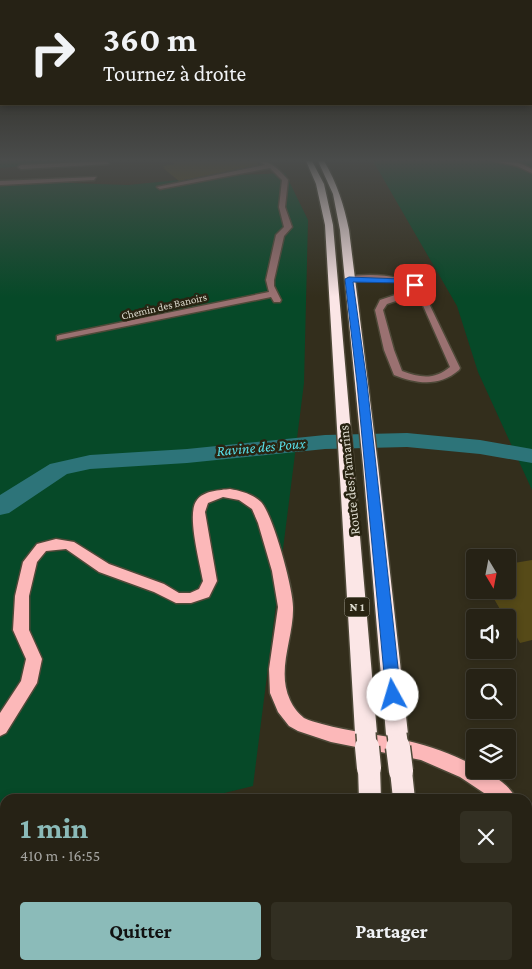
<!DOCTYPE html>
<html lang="fr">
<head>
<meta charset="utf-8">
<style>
	:root { --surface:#262215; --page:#322f22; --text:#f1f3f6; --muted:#a4a4a0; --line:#423f34; --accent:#8bbbb9 }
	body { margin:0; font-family:"Crimson Pro",serif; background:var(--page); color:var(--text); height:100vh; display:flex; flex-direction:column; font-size:19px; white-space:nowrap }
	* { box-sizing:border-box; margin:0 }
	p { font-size:16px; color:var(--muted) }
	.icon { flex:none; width:28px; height:28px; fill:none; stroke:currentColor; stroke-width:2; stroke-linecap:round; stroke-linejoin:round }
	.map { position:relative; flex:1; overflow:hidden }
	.drawer { position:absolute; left:0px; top:794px; width:532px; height:176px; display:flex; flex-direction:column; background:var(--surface); border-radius:15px 15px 0 0; box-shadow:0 2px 8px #0003,0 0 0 1px var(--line) }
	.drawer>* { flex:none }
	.guide { position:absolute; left:0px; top:0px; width:532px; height:105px; box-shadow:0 2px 8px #0003,0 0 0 1px var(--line); background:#262215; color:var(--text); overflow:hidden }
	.needle { width:32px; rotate:170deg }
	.tools { position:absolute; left:466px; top:549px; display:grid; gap:10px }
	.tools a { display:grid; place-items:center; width:50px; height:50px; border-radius:5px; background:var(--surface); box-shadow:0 2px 8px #0003,0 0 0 1px var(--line); font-size:25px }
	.pin { position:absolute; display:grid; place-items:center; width:42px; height:42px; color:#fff; margin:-21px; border-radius:10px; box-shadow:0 2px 8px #0006 }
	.me { position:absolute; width:55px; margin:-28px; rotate:354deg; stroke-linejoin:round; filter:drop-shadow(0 0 4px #0008) }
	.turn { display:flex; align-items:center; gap:18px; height:105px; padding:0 20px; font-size:22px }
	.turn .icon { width:65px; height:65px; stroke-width:2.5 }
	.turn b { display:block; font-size:35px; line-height:42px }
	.round { display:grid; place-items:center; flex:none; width:52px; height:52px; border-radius:5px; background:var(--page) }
	.head { display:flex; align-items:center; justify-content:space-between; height:85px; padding:0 20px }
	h1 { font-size:30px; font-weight:700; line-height:38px; color:var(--accent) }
	.button { display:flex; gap:10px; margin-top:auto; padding:10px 20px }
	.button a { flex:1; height:58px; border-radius:5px; background:var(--accent); color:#111; font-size:20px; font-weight:700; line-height:58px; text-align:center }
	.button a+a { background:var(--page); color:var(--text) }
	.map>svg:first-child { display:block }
</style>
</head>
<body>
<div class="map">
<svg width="532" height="969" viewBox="0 0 532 969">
	<rect width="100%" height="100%" fill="#332e1c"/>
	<path fill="#064928" d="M0,161H94L0,168Z
		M373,161H532V490L478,372L457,306Z
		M285,173L308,220L304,383L253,786L200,799H5V864L0,867V186L41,182L128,185L219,176Z"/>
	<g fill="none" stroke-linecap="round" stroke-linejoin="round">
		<path fill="#2d7479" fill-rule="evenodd" d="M407,433L480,440L532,449V463L480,454L407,447L325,449L187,463L90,469L67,474L9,513L0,515V495L50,464L90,455L187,449L325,435Z"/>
	</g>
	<path fill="#564a18" d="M170,161H257L258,165L179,181L163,168H165L163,166L175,164Z
		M532,560V640L520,643L508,621V618H505L489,590H508V564Z"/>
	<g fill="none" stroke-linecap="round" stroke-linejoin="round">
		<defs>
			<path id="minor" d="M107,161L109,164L21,169L18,167L21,165Z
				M259,161C272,161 280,171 288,180L285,207L292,227L284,236L274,280V286L281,300L280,302H274L271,297L57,340V336L60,335L269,292L266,280L276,235L284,227L279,207L282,180L270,168L160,189L157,187L265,165Z
				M495,161L519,163L532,169V173L517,166Z
				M96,177L94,180L0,185V181Z
				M346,277C370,273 403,274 422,289L460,368L459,370C439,387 417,384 394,375L384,350L375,310L380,300L395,295H418C406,274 369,282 349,281H346ZM412,300L421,301L450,367C435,380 420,378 402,371L394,350L383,310L387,304L396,301Z
				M0,819L5,821V842L0,840Z
				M141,965H163L162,969H140Z"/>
			<path id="major" d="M230,489C241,491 253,494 261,502C273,515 293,588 293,607C294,637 276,670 290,700C293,707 299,714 304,718C310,721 316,722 322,724C350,732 379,734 408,741C431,746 454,755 475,766V770C489,770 511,786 516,799H493L460,777L421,760L331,742L298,731L289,726L278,712L270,693L269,669L278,607L272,571L258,523L252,509L239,500L223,497L208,503L205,512L217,581L209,597L191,603H176L154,592L99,572L66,549L46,551L37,562L29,596V630L42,659L37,683L6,733L0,736V713L21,681L26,659L13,630L15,596L23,562L37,544L56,539L74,542L109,564L164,584L179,593H190L199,589L203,581C200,563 186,513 197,500C203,491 220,490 230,489Z
				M528,809L532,810V831L528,830Z"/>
			<path id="highway" d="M306,161H312L324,184L333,225L377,733L374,740L366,742L358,740L355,733L325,225L316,184Z
				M318,161H324C337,183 344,205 349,230L378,465L408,734L405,741L397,743L389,741L386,734L363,465L340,230L333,194Z
				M369,758L377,761L380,768L381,799H359L358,768L361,761Z
				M401,761L409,764L412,771L415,799H393L390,771L393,764Z
				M366,965H394L395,969H367Z
				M409,965H437V969H409Z"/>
		</defs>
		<use href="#minor" stroke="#4e4938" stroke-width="3"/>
		<use href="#major" stroke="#4e4938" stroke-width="3"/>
		<use href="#highway" stroke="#4e4938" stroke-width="3"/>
		<use href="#minor" fill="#9a7171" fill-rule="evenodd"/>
		<use href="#major" fill="#fcb8b9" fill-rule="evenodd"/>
		<use href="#highway" fill="#fbe6e6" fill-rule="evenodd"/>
		<defs>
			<path id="highway-bridge-far1" d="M366,733L367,748
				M397,734L399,748"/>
			<path id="highway-bridge" d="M367,747L369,768
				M398,747L401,771"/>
		</defs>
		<use href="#highway-bridge-far1" stroke="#4e4938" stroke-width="22" stroke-linecap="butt"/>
		<use href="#highway-bridge" stroke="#4e4938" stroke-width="27" stroke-linecap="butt"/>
		<use href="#highway-bridge-far1" stroke="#fbe6e6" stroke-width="19"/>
		<use href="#highway-bridge" stroke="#fbe6e6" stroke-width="24"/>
	</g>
	<linearGradient id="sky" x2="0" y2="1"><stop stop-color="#1c190f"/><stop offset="0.54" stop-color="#4a4c4b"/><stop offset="1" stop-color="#4a4c4b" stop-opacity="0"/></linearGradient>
	<rect width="532" height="297" fill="url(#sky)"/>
	<path fill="#1a73e8" stroke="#114b97" d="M349,277L401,279L419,285L415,287L401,283L353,282L367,383L401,695L399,700L393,702L388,700L386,695L357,383L345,279Z"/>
	<g text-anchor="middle" stroke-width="5" stroke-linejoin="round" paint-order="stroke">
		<g font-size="11" fill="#dbd9cd" stroke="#292412">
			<text transform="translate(164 306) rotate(-13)" y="4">Chemin des Banoirs</text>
		</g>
		<rect fill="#292412" stroke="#a6a395" stroke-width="1" x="344.5" y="597.5" width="25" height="19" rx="4"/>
		<g font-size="12" font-weight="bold" fill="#dbd9cd">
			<text x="357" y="611">N 1</text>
		</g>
		<g font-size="14" fill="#dbd9cd" stroke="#292412">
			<text transform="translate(349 480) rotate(-96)" y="5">Route des Tamarins</text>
		</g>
		<g font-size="15" font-style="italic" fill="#58dfe9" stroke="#292412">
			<text transform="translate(261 447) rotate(-5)" y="5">Ravine des Poux</text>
		</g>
	</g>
</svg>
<div class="tools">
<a><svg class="needle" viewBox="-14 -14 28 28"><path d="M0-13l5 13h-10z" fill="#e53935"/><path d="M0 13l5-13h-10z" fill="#a4a4a0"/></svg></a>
<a><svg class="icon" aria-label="sound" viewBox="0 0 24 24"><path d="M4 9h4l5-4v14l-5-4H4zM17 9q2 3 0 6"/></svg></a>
<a><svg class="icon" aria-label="search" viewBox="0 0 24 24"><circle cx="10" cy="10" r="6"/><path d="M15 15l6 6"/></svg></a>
<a><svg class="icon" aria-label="layers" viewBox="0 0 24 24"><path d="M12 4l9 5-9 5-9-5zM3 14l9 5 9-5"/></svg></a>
</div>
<div class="pin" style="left:415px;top:285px;background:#d93025"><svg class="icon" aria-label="arrive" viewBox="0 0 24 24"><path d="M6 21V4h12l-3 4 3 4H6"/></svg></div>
<svg class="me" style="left:393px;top:695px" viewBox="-20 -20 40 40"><circle r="19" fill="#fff"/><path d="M0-13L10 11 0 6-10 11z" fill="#1a73e8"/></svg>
<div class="guide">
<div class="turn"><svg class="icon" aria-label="right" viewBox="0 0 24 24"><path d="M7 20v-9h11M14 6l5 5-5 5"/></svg><div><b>360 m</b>Tournez à droite</div></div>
</div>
<section class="drawer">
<div class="head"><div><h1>1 min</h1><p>410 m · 16:55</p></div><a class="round"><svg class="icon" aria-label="close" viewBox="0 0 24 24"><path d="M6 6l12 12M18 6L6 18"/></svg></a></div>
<div class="button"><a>Quitter</a><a>Partager</a></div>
</section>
</div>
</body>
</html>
